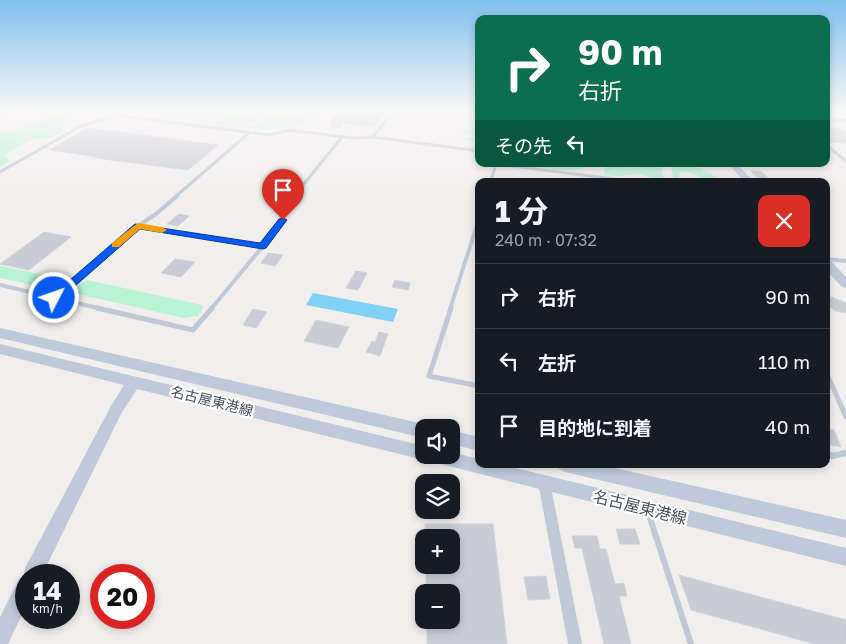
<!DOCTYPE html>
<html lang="ja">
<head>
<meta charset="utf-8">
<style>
	:root { --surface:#171b24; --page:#20242c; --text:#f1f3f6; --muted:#9ea1a6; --line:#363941 }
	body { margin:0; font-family:"Golos Text","Noto Sans JP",sans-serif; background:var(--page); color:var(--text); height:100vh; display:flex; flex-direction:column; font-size:19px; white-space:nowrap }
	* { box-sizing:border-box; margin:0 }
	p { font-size:16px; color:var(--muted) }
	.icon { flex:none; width:28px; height:28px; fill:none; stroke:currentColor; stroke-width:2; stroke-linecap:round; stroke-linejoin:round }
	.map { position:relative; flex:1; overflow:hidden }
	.side { position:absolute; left:475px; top:178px; width:355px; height:290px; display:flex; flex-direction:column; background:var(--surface); border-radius:10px; box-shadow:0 2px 8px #0003 }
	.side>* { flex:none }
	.hud { position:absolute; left:475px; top:15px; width:355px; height:152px; border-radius:10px; box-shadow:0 2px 8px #0003; background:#0b6e4f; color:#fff; overflow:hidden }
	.tools { position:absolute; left:415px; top:419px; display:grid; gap:10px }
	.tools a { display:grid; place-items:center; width:45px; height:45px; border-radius:10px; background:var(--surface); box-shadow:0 2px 8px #0003; font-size:25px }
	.speed { position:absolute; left:15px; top:564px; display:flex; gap:10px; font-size:25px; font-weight:700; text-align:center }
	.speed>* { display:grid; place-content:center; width:65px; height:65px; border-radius:50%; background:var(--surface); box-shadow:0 2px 8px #0003; line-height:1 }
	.speed small { font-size:12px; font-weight:400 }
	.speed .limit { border:8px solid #d22; background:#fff; color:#111 }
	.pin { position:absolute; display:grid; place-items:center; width:42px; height:42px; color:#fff; margin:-51px -21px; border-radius:50% 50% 50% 0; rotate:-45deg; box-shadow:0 0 5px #0007 }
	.pin .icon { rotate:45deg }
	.me { position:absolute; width:55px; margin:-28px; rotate:49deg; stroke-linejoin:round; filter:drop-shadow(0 0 4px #0008) }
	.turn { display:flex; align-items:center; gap:18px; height:105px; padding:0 20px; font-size:22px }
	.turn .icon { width:65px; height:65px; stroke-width:2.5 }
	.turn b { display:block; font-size:35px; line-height:42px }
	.then { display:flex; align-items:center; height:48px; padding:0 20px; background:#0003; gap:10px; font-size:19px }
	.round { display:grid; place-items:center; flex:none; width:52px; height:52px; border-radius:10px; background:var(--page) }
	.head { display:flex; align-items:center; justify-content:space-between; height:85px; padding:0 20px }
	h1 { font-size:30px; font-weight:700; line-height:38px }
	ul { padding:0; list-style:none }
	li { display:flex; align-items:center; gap:15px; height:65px; padding:0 20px; border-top:1px solid var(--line) }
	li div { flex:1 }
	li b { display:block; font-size:19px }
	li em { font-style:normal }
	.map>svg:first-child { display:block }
</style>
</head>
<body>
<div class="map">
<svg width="846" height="644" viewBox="0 0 846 644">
	<rect width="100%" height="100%" fill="#f1eeee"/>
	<path fill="#b8f3d4" d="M175,111L268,112L255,123L243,122L236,127L214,125L222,117L206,115L198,121H192L196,115L185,114L175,117L172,116Z
		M275,111H320C301,131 270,132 244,128L257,126Z
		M397,111H461L465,114C450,125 429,114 411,114C405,114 399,119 393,120L391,119Z
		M55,117H66L68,119L62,126L66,129L50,138L32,139L4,155L10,161L0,167V134Z
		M473,119L479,120V145L476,141L465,140L466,138L477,139L478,135L464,134L463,132L466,126V120Z
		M524,164H591C572,176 543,167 522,165Z
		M604,164H661L664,181C655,182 652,177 644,175C630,172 620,180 604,173Z
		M670,164C693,162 704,169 722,181C718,181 713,182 709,181C697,179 695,169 679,173L680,181H674Z
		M0,266L64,279L65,281L58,288L51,289L0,278Z
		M87,280L202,305L203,308L198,316L184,318L73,293L76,287Z"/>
	<path fill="#80d2f4" d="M313,293L398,309L393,322L306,305Z"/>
	<path fill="#c9ccd4" stroke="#d1d3da" d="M339,111H386L374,127L344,123L340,128L330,127L334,122H329Z
		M826,127L846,131V143L826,142Z
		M87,128H89L218,145L188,170L95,158L98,157L49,150Z
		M751,171H761L771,181H760Z
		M179,214L189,216L178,226L167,224Z
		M44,232L71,237L29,270L0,264Z
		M268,253L283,255L275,266L261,263Z
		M175,259L195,262L181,277L161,273Z
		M356,271L367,273L358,290L346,288Z
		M395,280L410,283L408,290L392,287Z
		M826,295L846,303V313L836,311L828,306Z
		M253,309L267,312L256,328L243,325Z
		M316,320L349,327L338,348L304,341Z
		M379,332L388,334L380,356L366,352L372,341L375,342Z
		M826,429L834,430L841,447L826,444Z
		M425,524H493L507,644H427V620H451V592H426V565H451V538H425Z
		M616,529H635L640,544H620Z
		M572,536H597L600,549H606L615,584L624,583L627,596H619L631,644H604L582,548H575Z
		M679,575L846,620V644H815L691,610Z
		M546,576L550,599L528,600L524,577Z"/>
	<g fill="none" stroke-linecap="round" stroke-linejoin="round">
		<path stroke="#c0c9d5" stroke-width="3" d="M4,111H36
			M113,111L121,116L269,135L290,130L352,138L373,137L479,151
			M468,111L479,117
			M373,137L393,111
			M826,145L846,161
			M496,164L630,181
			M0,172L81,126L128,111
			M491,181L496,164
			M175,197L250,132
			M287,197L303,185L342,137"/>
		<path stroke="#c0c9d5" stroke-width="4" d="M138,226L156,214L177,196
			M826,259L846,261
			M0,285L102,309
			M54,298L138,226L263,246L283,221L279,203L289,196
			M211,309L263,246
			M450,309L479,219"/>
		<path stroke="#c0c9d5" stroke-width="5" d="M97,308L193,330L212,308
			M451,308L429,376L479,386
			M826,372L846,417
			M826,454L828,455
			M839,455L846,453"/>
		<path stroke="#c0c9d5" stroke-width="6" d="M826,454L833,456L845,453
			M648,512L691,644"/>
		<path fill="#c0c9d5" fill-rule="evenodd" d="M826,117L846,119V123L826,121Z
			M544,476L548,478L550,482L582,644H568L538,482L540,478Z"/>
		<path fill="#bfc9d9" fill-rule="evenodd" d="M0,111H6L0,114Z
			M728,164H737L753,181H744Z
			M826,260H830L846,277V288L842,287L826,270Z
			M0,328L424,424L430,428H424V438L0,338Z
			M0,344L424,446V455H451V452L479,459V464H499L846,548V566L433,462L427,459L424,460L137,389L121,414L42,575H26V606L8,644H0V617L19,579L24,577L25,568L111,406L124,385L0,354Z
			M451,430L479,437V451L451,444Z
			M557,464H597L846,520V538L565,472L559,469Z"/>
	</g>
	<linearGradient id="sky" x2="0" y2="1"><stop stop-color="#7ec0ed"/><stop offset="0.55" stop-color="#f9f7f7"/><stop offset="1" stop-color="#f9f7f7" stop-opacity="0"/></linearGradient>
	<rect width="846" height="201" fill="url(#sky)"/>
	<path fill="#085af1" stroke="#053a9d" d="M283,218L287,220L266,248L263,249L140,229L58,301L54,302L49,298L135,224L260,243L279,219Z"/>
	<path fill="#f59e0b" d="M138,223L162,227L167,230L162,233L140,229L119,247H112V243Z"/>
	<g text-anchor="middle" stroke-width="4.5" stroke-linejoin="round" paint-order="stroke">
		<g font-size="14" fill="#444f5d" stroke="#fff">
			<text transform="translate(212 401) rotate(14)" y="5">名古屋東港線</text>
		</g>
		<g font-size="16" fill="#444f5d" stroke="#fff">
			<text transform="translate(640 507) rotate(14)" y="6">名古屋東港線</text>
		</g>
	</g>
</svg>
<div class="tools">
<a><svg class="icon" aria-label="sound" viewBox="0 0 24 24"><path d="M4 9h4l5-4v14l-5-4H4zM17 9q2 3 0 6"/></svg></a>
<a><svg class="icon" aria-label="layers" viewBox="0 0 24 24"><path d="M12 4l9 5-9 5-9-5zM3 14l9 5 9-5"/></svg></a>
<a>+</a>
<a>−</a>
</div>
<div class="speed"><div>14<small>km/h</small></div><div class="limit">20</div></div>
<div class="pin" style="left:283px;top:220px;background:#d93025"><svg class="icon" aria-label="arrive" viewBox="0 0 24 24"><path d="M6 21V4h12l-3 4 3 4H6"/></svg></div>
<svg class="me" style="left:54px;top:298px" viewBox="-20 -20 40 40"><circle r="17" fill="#085af1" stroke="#fff" stroke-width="3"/><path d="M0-11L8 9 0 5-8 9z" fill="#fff"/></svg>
<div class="hud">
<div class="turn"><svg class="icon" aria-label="right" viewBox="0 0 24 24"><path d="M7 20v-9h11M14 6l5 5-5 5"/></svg><div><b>90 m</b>右折</div></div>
<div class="then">その先<svg class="icon" aria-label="left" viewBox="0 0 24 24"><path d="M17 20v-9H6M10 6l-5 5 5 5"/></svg></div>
</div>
<section class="side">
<div class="head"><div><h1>1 分</h1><p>240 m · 07:32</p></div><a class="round" style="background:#d93025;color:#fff"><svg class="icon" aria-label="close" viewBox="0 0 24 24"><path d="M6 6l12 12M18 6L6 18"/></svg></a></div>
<ul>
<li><svg class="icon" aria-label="right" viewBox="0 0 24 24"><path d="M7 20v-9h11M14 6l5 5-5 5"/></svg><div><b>右折</b></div><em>90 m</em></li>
<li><svg class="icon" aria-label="left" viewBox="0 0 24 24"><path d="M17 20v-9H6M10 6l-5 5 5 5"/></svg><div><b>左折</b></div><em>110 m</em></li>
<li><svg class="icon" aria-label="arrive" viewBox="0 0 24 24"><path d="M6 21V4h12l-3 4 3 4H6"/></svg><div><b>目的地に到着</b></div><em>40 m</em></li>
</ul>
</section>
</div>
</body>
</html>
